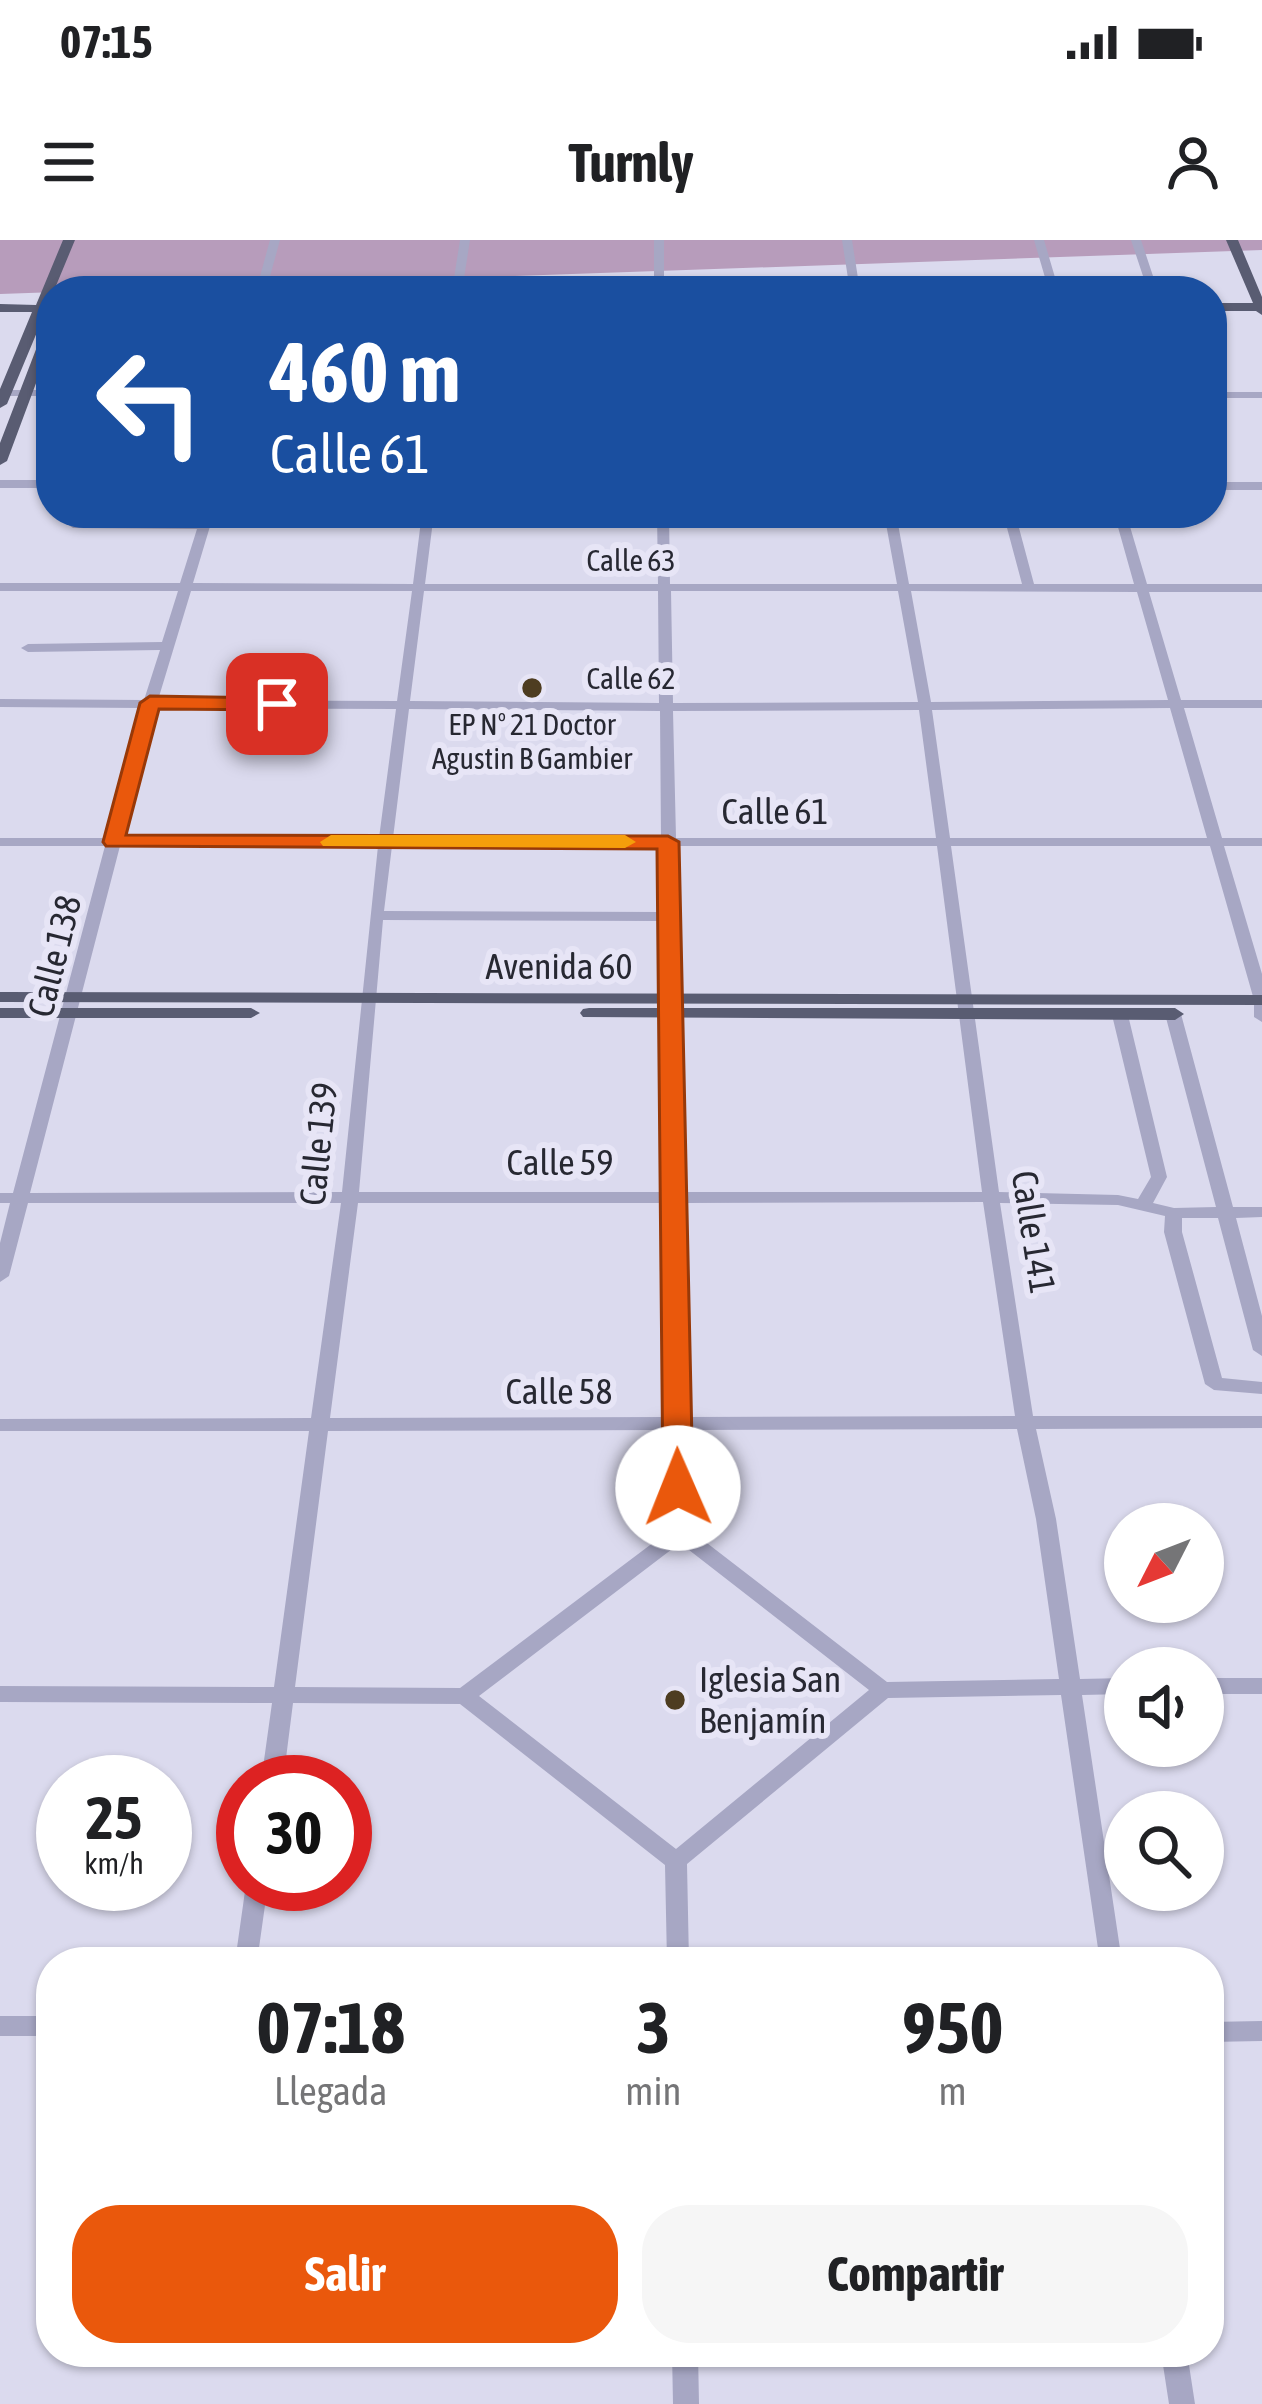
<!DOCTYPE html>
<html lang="es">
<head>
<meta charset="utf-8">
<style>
	:root { --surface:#fff; --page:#f6f6f6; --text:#202124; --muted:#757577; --accent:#ea580c }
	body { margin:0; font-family:"Asap Condensed",sans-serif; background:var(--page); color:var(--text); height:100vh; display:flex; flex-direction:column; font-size:45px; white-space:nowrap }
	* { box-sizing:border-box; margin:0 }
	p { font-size:39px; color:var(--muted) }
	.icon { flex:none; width:66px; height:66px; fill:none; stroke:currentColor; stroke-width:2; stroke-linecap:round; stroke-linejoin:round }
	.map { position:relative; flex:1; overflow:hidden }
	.side { position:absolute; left:36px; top:1707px; width:1188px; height:420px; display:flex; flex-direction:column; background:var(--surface); border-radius:48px; box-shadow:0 3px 9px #0004 }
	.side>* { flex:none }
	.hud { position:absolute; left:36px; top:36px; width:1191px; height:252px; border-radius:48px; box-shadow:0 3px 9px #0004; background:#1a4fa0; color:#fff; overflow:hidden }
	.needle { width:78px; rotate:228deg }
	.buttons { position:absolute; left:1104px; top:1263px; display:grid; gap:24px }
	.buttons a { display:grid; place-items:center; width:120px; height:120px; border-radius:50%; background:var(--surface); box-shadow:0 3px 9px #0004; font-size:60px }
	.speed { position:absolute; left:36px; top:1515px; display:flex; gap:24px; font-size:60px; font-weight:700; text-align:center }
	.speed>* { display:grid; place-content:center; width:156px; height:156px; border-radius:50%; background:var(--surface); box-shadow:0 3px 9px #0004; line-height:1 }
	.speed small { font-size:30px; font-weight:400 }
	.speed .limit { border:18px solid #d22; background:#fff; color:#111 }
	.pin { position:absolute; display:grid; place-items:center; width:102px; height:102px; color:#fff; margin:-51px; border-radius:24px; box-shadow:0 6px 18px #0006 }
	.me { position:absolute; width:132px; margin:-66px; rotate:359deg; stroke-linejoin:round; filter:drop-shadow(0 0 9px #0008) }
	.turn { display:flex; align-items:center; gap:42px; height:252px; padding:0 36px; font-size:54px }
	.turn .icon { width:156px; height:156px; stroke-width:2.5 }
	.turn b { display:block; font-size:84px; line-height:102px }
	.eta { display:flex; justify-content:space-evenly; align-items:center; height:204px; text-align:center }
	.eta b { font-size:72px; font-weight:700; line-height:84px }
	.button { display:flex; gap:24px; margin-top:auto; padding:24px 36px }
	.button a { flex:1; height:138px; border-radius:48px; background:var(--accent); color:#fff; font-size:48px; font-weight:700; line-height:138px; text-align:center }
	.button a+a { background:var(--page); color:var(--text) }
	.status { display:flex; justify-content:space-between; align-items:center; height:84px; padding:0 60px; background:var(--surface); direction:ltr }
	.status svg { height:33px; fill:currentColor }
	header { display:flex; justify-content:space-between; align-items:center; height:156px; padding:0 36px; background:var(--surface); font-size:54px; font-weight:700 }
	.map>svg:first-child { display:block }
</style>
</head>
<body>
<div class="status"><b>07:15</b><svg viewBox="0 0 49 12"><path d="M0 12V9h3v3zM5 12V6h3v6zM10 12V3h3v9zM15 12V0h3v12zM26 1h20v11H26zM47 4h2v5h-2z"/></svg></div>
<header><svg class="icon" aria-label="menu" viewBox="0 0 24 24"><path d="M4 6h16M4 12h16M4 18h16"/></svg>Turnly<svg class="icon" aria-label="person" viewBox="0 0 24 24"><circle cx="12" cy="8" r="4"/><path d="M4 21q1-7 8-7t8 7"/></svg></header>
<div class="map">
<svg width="1262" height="2164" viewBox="0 0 1262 2164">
	<rect width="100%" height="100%" fill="#dbdaee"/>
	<path fill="#b79cbb" d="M0,0H1262V10L0,54Z"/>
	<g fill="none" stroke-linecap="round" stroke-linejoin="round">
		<path fill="#a7a7c4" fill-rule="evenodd" d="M270,0H280L266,51H256Z
			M460,0H470L462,51H452Z
			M654,0H664V51H654Z
			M842,0H852L860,51H850Z
			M1034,0H1044L1059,51H1049Z
			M1131,0H1141L1158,51H1148Z
			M0,150H51V156H0Z
			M1212,152H1262V158H1212Z
			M0,240H51V248H0Z
			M1212,242H1262V250H1212Z
			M202,273H214L193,343L413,344L422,273H434L425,344H658L657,273H669L670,344H897L884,273H896L909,344H1022L1003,273H1015L1034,344H1134L1114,273H1126L1147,344H1262V352H1149L1181,460H1262V468H1184L1222,598H1262V606H1224L1262,734V782L1254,777V760L1210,606H951L999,952L1118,955L1138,959L1151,937L1112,775L1120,770L1128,775L1167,937L1153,963L1174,968L1216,967L1165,774L1173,769L1181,774L1233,967H1262V977L1236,978L1262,1076V1116L1253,1110L1218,978H1182V992L1222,1138L1262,1142V1154L1214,1150L1205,1144L1164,992L1165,976L1118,965L1000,963L1033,1176H1262V1188L1036,1189L1056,1279L1080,1439L1125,1438V1454L1082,1455L1122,1722H1100L1061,1455L888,1458L687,1624L689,1722H667L665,1625L460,1464L293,1463L283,1542H261L272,1463L0,1462V1446L274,1447L309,1191H0V1179L311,1178L341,963H28L9,1036L0,1042V1003L10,963H0V953H13L105,606H0V598H108L142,468L0,467V459L144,460L160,410L28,412L21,408L28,404L162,402L178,351H0V343H180L197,289L73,288L67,284L73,280L199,281ZM191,351H412L397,461L158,460ZM424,351H658L659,463L410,461ZM671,351H898L918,462L673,463ZM911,351L1137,352L1168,460L931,462ZM155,468L396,469L379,598H122ZM1170,468L1207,598H950L932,470ZM409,469L660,471L661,598H393ZM919,470L936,598H676L673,471ZM120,606H378L342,952L30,953ZM392,606H661L662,672L384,671ZM676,606H937L982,952H683ZM383,680L662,681L666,952H359ZM983,962L1015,1176L687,1177L683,963ZM358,963H666L669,1177L330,1178ZM1017,1189L1036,1279L1059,1439L887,1442L690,1290L688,1190ZM669,1190L670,1290L460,1448L295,1447L328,1191ZM680,1303L869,1450L676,1609L479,1456Z
			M1203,1438H1262V1454H1203Z
			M246,1644H268L257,1722H235Z
			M0,1776H51V1796H0Z
			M1262,1781V1801L1209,1802V1782Z
			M672,2112H698L699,2164H673Z
			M1161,2112H1187L1195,2164H1169Z"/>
		<path fill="#595c72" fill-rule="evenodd" d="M63,0H75L48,65H51V73H45L7,164L0,168V149L32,72H0V64L36,65Z
			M1226,0H1238L1262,57V75L1256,71H1212V63H1253Z
			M51,82V103L7,221L0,225V203L45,86Z
			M0,752L1262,755V765L0,762Z
			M0,768H251L260,773L251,778H0Z
			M589,768H1175L1184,774L1175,780L583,777L580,773L583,769Z"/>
	</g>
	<path fill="#ea580c" stroke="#983908" stroke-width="3" d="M150,456L277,458L287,464L277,470L159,469L126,595L668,596L679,602L693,1248L688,1255H668L663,1248L657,609L106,606L103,602L140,463Z"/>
	<path fill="#f59e0b" d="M331,595H625L636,602L625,608L323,606L320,602Z"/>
	<g fill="#4e3d21" stroke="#e7e5f6" stroke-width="4.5">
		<circle cx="532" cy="448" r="12"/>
		<circle cx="675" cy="1460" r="12"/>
	</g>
	<g text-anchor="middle" stroke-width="12" stroke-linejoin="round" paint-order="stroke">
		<g font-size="30" fill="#272832" stroke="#e7e5f6">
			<text x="631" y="331">Calle 63</text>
			<text x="631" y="449">Calle 62</text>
		</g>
		<g font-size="30" fill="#272832" stroke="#e7e5f6">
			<text x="532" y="495">EP N° 21 Doctor<tspan x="532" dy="34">Agustin B Gambier</tspan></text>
		</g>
		<g font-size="36" fill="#272832" stroke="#e7e5f6">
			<text x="775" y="584">Calle 61</text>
			<text transform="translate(54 716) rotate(-76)" y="13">Calle 138</text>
			<text x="559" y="739">Avenida 60</text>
			<text transform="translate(318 904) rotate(-84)" y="13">Calle 139</text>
			<text x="560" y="935">Calle 59</text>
			<text transform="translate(1034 992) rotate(81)" y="13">Calle 141</text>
			<text x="559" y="1164">Calle 58</text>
		</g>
		<g font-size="36" fill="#272832" stroke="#e7e5f6" text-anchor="start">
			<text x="699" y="1452">Iglesia San<tspan x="699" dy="41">Benjamín</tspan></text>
		</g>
	</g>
</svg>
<div class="buttons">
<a><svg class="needle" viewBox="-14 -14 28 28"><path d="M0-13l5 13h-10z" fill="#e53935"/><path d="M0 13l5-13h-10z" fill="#757577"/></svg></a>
<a><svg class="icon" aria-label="sound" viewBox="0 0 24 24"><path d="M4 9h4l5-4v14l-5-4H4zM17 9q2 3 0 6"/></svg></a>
<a><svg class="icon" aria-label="search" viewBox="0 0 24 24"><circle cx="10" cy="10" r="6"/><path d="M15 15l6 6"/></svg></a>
</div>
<div class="speed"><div>25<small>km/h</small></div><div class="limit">30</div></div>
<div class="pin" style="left:277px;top:464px;background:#d93025"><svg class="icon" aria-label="arrive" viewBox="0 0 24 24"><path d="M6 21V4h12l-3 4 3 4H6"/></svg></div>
<svg class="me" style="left:678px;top:1248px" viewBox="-20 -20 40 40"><circle r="19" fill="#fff"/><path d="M0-13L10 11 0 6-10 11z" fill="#ea580c"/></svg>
<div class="hud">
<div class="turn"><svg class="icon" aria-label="left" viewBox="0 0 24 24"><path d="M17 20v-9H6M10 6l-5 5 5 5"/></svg><div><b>460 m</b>Calle 61</div></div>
</div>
<section class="side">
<div class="eta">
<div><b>07:18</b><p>Llegada</p></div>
<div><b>3</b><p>min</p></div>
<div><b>950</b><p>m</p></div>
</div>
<div class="button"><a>Salir</a><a>Compartir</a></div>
</section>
</div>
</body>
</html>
